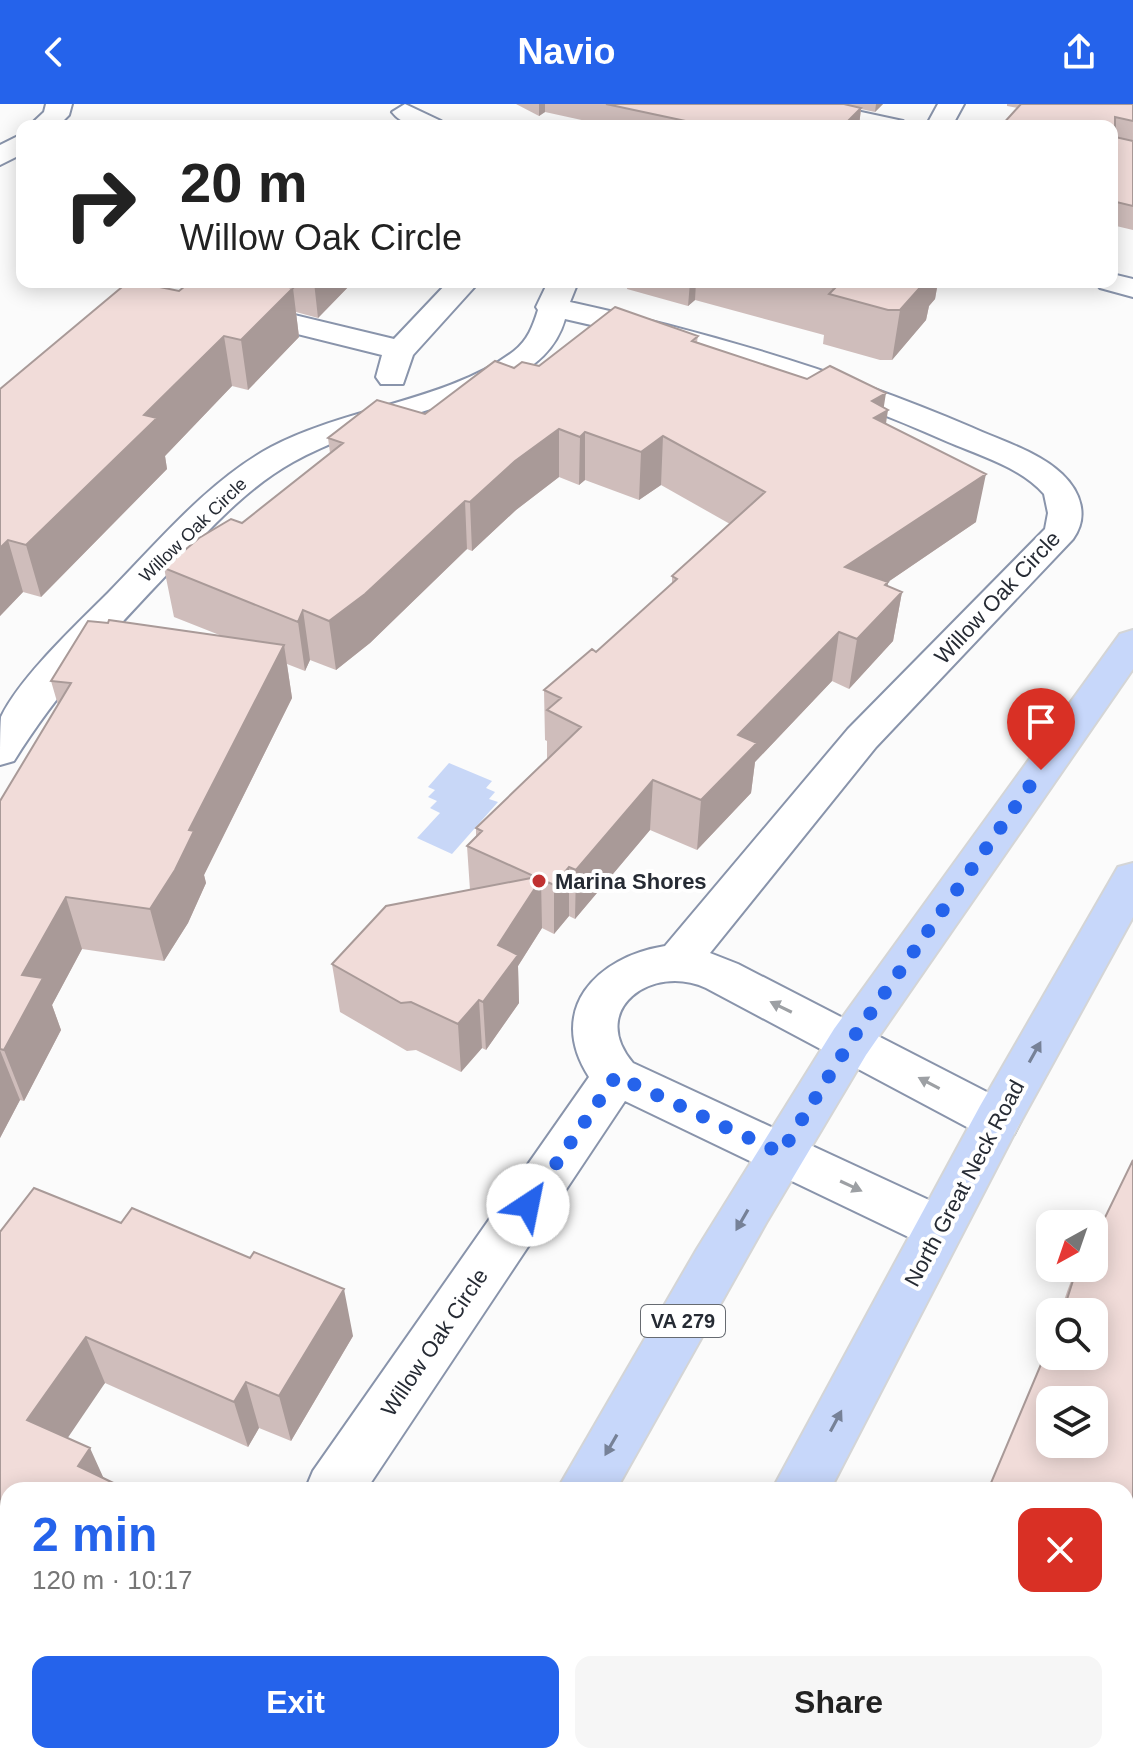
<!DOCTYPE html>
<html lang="en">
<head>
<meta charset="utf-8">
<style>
	:root { --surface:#fff; --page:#f6f6f6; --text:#222; --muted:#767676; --accent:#2563eb }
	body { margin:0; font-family:Helvetica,sans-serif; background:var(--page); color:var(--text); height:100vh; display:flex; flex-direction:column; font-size:30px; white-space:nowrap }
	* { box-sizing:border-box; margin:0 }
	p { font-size:26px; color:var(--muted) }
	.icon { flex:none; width:44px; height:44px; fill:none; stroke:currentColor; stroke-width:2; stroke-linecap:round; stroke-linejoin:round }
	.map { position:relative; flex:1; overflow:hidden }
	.side { position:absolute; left:0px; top:1378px; width:1134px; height:282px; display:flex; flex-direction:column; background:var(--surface); border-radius:24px 24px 0 0; box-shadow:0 4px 20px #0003 }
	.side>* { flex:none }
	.guide { position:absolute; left:16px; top:16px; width:1102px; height:168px; border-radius:16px; box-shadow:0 4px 20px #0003; background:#fff; color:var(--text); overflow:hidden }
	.needle { width:52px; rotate:220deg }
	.controls { position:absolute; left:1036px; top:1106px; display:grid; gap:16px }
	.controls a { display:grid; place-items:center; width:72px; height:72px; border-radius:16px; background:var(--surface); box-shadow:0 4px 20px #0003; font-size:40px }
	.pin { position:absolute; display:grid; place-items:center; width:68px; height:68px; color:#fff; margin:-82px -34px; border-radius:50% 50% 50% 0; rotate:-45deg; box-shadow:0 0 8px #0007 }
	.pin .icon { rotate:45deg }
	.me { position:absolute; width:88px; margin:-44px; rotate:34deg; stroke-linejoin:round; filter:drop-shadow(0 0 6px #0008) }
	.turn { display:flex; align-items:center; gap:28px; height:168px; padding:0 32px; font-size:36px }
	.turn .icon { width:104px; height:104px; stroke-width:2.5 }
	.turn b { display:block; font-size:56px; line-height:68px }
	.round { display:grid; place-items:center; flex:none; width:84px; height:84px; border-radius:16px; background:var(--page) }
	.overview { display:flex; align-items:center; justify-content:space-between; height:136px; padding:0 32px }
	h1 { font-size:48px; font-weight:800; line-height:60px; color:var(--accent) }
	.button { display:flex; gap:16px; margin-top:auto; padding:16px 32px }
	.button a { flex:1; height:92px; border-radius:16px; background:var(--accent); color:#fff; font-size:32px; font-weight:800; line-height:92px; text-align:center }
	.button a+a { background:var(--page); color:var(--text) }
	header { display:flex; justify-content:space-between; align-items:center; height:104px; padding:0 32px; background:var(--accent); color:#fff; font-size:36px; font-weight:800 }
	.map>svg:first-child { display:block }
</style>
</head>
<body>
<header><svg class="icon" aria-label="back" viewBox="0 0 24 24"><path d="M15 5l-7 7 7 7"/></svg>Navio<svg class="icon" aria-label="share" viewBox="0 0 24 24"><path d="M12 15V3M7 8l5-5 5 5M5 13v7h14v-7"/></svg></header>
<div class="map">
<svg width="1133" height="1659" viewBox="0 0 1133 1659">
	<rect width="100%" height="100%" fill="#fbfbfb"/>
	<path fill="#c8d7f7" d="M449,659L492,677L486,684L495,688L489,695L498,698L452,750L417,734L440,709L430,704L437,697L428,693L435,686L428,683Z"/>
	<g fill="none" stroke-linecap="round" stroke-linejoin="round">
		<defs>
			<path id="minor" d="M46,0H72L69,11L58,22H29L44,8Z
				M405,0L441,17L445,22C426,22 405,25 392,8Z
				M775,0H824L903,17L907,22H857L779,5Z
				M938,0H964L952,22H926Z
				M22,30V50L0,61V41Z
				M1112,170L1133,175V193L1100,184L1095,178H1112Z
				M448,178H479L413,251L403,280H381L376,273L382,251L229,213L225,207L229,201L240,198L394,235Z
				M548,178H578L570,198C708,228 842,268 971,323C1001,337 1038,347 1062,370C1081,388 1089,413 1073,435L876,643L710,849L738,860L1014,1002L1021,1016L1014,1030L997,1036L980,1030L706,884C653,859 587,905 633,959L957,1109L964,1124L957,1139L939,1146L921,1139L625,997L366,1386H305L313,1367L589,973C546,906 596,853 665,842L848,625L1045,425L1048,409L1044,390C1020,363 981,352 948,338C825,283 697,244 565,215C556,246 535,261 509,277C439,307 360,321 293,358C246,384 208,427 171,466C113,527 58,586 14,657L0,661C0,648 0,625 1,613C20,573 77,520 108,489C158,438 208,377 271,343C344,304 451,296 514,247C528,236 533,222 538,206L536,203Z
				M111,1652H177L175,1659H109Z"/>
			<path id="major" d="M1133,526V565L866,951L766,1119L616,1386H557L697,1145L834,925L1120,530Z
				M1133,759V813L1014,1030L830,1386H772L980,1002L1118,763Z
				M410,1652H473L471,1659H408Z
				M625,1652H689L687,1659H623Z"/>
		</defs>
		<use href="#minor" stroke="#8994ab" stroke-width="4"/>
		<use href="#major" stroke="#d4d5d6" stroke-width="4"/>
		<use href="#minor" fill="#fff" fill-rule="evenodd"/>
		<use href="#major" fill="#c7d7fa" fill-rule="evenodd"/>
	</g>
	<path fill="#cfbdbb" d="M516,0H883L875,8L861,5L859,22H609L545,8L539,12Z
		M1007,0H1133V126L1112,121V22L1007,2Z
		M190,178H353L318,214L296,208L299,233L248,286L232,282L165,352L167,365L41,493L23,488L0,512V285L179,187Z
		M628,178H938L935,195L929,202L926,216L892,256H880L823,240L824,231L695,196L688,202L627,185Z
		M698,232L697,238L884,303L886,319L976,418L888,478V482L902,488L893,537L849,585L832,577L755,658L751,689L697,746L650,726L575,815L569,812L554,830L542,824L518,862L519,899L486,946L482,944L461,968L416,946L407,947L340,908L332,860L470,786L467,742L476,732V724L547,655V637L545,636L544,586L596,548L672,480V472L730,420L661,381L639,396L585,376L579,381L559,373L516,406L472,447L467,445L370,539L336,566L310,556L305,567L287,560L292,594L204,771L206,779L188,819L164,857L82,845L52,901L61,926L24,997L20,996L0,1034V697L58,601L51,577L222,532L174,513L164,464L242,419L330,349L328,334L425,310L514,264L539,262Z
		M1133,1056V1536L1094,1208H1060L1068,1185L1076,1164H1094Z
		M0,1128L353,1232L291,1337L259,1324L248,1343L105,1279L8,1386V1511L0,1507Z
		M906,1652H1122L1116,1659H1102L1097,1656L1096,1659H919Z"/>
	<path fill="#a99a98" d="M539,0H545V8L539,12Z
		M876,0H883L875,8Z
		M861,4L859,22H843Z
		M314,178H353L318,214Z
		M690,178H696L695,196L688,202Z
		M924,178H938L935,195L929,202L926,216L892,256L900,206Z
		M293,184L299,233L248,286L241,236Z
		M224,232L232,282L165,352L167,365L41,493L26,441L144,311Z
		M886,289L883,308L888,306L881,353L872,297Z
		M559,325V373L516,406L472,447L470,398L515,357Z
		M585,328V376L579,381L580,333Z
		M663,332L661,381L639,396L641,348Z
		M986,370L976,418L838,512L845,463Z
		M465,397L467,445L370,539L336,566L329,517Z
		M8,436L23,488L0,512V444Z
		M888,478L883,508L902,488L893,537L849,585L857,535L885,481Z
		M303,506L310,556L305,567L298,518Z
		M839,528L832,577L755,658L751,689L697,746L701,696L738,631Z
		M284,541L292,594L204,771L206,779L188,819L164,857L150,805L189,726Z
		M653,676L650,726L575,815L576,766Z
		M569,763V812L554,830V781Z
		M541,775L542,824L518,862L519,899L486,946L483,898L498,841Z
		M66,793L82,845L52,901L61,926L24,997L4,946L22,871Z
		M479,896L482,944L461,968L458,920Z
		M0,946L20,996L0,1034Z
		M344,1185L353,1232L291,1337L279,1292Z
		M86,1233L105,1279L50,1360L27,1316Z
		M246,1278L259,1324L248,1343L234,1298Z
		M90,1344L109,1386L78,1362Z"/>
	<path fill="#f1dcd9" stroke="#a99a98" stroke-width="2" fill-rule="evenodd" d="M606,0H844L861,4L843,22H709Z
		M1021,0H1133V17L1115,13V33L1133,37V102L1112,97V22H1001Z
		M128,178H135L179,187L190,178H268L293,184L241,236L224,232L144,311L157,314L26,441L8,436L0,444V285Z
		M814,178H925L900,206H888L829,190L835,184Z
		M615,203L698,232L692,237L807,275L830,262L886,289L872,297L888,306L874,314L986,370L845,463L888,478L885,481L902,488L857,535L839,528L738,631L757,639L701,696L653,676L576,766L569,763L554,781L541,775L498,841L518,851L483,898L479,896L458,920L411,898L401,899L332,860L386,802L536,773L467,742L482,727L476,724L581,623L547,606L561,594L544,586L592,545L596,548L677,475L672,472L765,388L663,332L641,348L585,328L580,333L559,325L515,357L470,398L465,397L365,490L329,517L303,506L298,518L164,464L199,434L231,415L242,419L343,339L328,334L377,296L425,310L495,257L514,264L522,258L539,262Z
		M109,516L284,541L189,726L194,727L175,766L150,805L66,793L22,871L43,874L4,946L0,945V697L71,579L51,577L88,517L108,519Z
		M1133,1056V1533L1126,1554V1386H988L1050,1239V1252H1094V1208H1063L1077,1164H1094V1136ZM1050,1296H1094V1340H1050Z
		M34,1084L121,1119L132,1104L250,1154L254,1148L344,1185L279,1292L246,1278L234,1298L86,1233L27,1316L90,1344L78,1362L128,1386H8V1484L0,1480V1128Z
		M1126,1601L1133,1604V1621L1126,1644Z
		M926,1652H1099L1096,1659H924Z"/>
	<defs><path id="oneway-solid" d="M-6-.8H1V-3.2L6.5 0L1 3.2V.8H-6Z" transform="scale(2)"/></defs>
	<g fill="#9da0a4">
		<use href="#oneway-solid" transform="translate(781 903) rotate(-154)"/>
		<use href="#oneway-solid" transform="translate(929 979) rotate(-152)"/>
		<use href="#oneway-solid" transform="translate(851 1082) rotate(25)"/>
	</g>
	<g fill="#768197">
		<use href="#oneway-solid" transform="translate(1035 948) rotate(-61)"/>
		<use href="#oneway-solid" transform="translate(742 1116) rotate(120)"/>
		<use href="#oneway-solid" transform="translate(836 1317) rotate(-62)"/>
		<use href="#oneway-solid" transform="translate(611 1341) rotate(120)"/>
	</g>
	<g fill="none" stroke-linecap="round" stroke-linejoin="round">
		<path stroke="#2563eb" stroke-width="14" stroke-dasharray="0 25.2" d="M528,1101L616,972L781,1049L851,937L1041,666"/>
	</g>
	<circle fill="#c03131" stroke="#fff" stroke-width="3" cx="539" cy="777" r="8"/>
	<g text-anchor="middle" stroke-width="8" stroke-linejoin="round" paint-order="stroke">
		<g font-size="18" fill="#262b34" stroke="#fff">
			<text transform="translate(193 426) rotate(-44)" y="6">Willow Oak Circle</text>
		</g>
		<rect fill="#fff" stroke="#676b71" stroke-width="2" x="641" y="1201" width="84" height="32" rx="6"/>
		<g font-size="20" font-weight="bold" fill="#262b34">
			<text x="683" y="1224">VA 279</text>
		</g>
		<g font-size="22" fill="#262b34" stroke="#fff">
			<text transform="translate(997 493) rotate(-47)" y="8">Willow Oak Circle</text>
			<text transform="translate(964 1079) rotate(-62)" y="8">North Great Neck Road</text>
			<text transform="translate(434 1238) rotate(-56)" y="8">Willow Oak Circle</text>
		</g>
		<g font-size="22" font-weight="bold" fill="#262b34" stroke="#fff" text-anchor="start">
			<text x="555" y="785">Marina Shores</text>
		</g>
	</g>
</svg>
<div class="controls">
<a><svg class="needle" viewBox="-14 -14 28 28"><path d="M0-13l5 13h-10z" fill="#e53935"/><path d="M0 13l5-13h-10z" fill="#767676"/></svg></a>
<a><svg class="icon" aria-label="search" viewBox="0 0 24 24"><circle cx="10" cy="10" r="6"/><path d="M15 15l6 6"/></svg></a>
<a><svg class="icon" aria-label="layers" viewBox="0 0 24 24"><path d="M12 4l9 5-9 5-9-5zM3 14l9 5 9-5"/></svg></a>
</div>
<div class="pin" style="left:1041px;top:666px;background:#d93025"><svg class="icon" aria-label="arrive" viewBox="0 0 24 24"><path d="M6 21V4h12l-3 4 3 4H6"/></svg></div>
<svg class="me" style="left:528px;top:1101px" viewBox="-20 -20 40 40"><circle r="19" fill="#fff"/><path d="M0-13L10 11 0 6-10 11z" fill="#2563eb"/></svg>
<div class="guide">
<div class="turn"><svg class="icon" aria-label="right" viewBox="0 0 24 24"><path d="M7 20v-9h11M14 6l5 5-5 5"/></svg><div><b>20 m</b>Willow Oak Circle</div></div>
</div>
<section class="side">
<div class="overview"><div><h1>2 min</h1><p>120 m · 10:17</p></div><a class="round" style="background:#d93025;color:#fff"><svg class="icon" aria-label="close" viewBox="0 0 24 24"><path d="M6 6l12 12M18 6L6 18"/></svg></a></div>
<div class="button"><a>Exit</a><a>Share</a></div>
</section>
</div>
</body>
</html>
